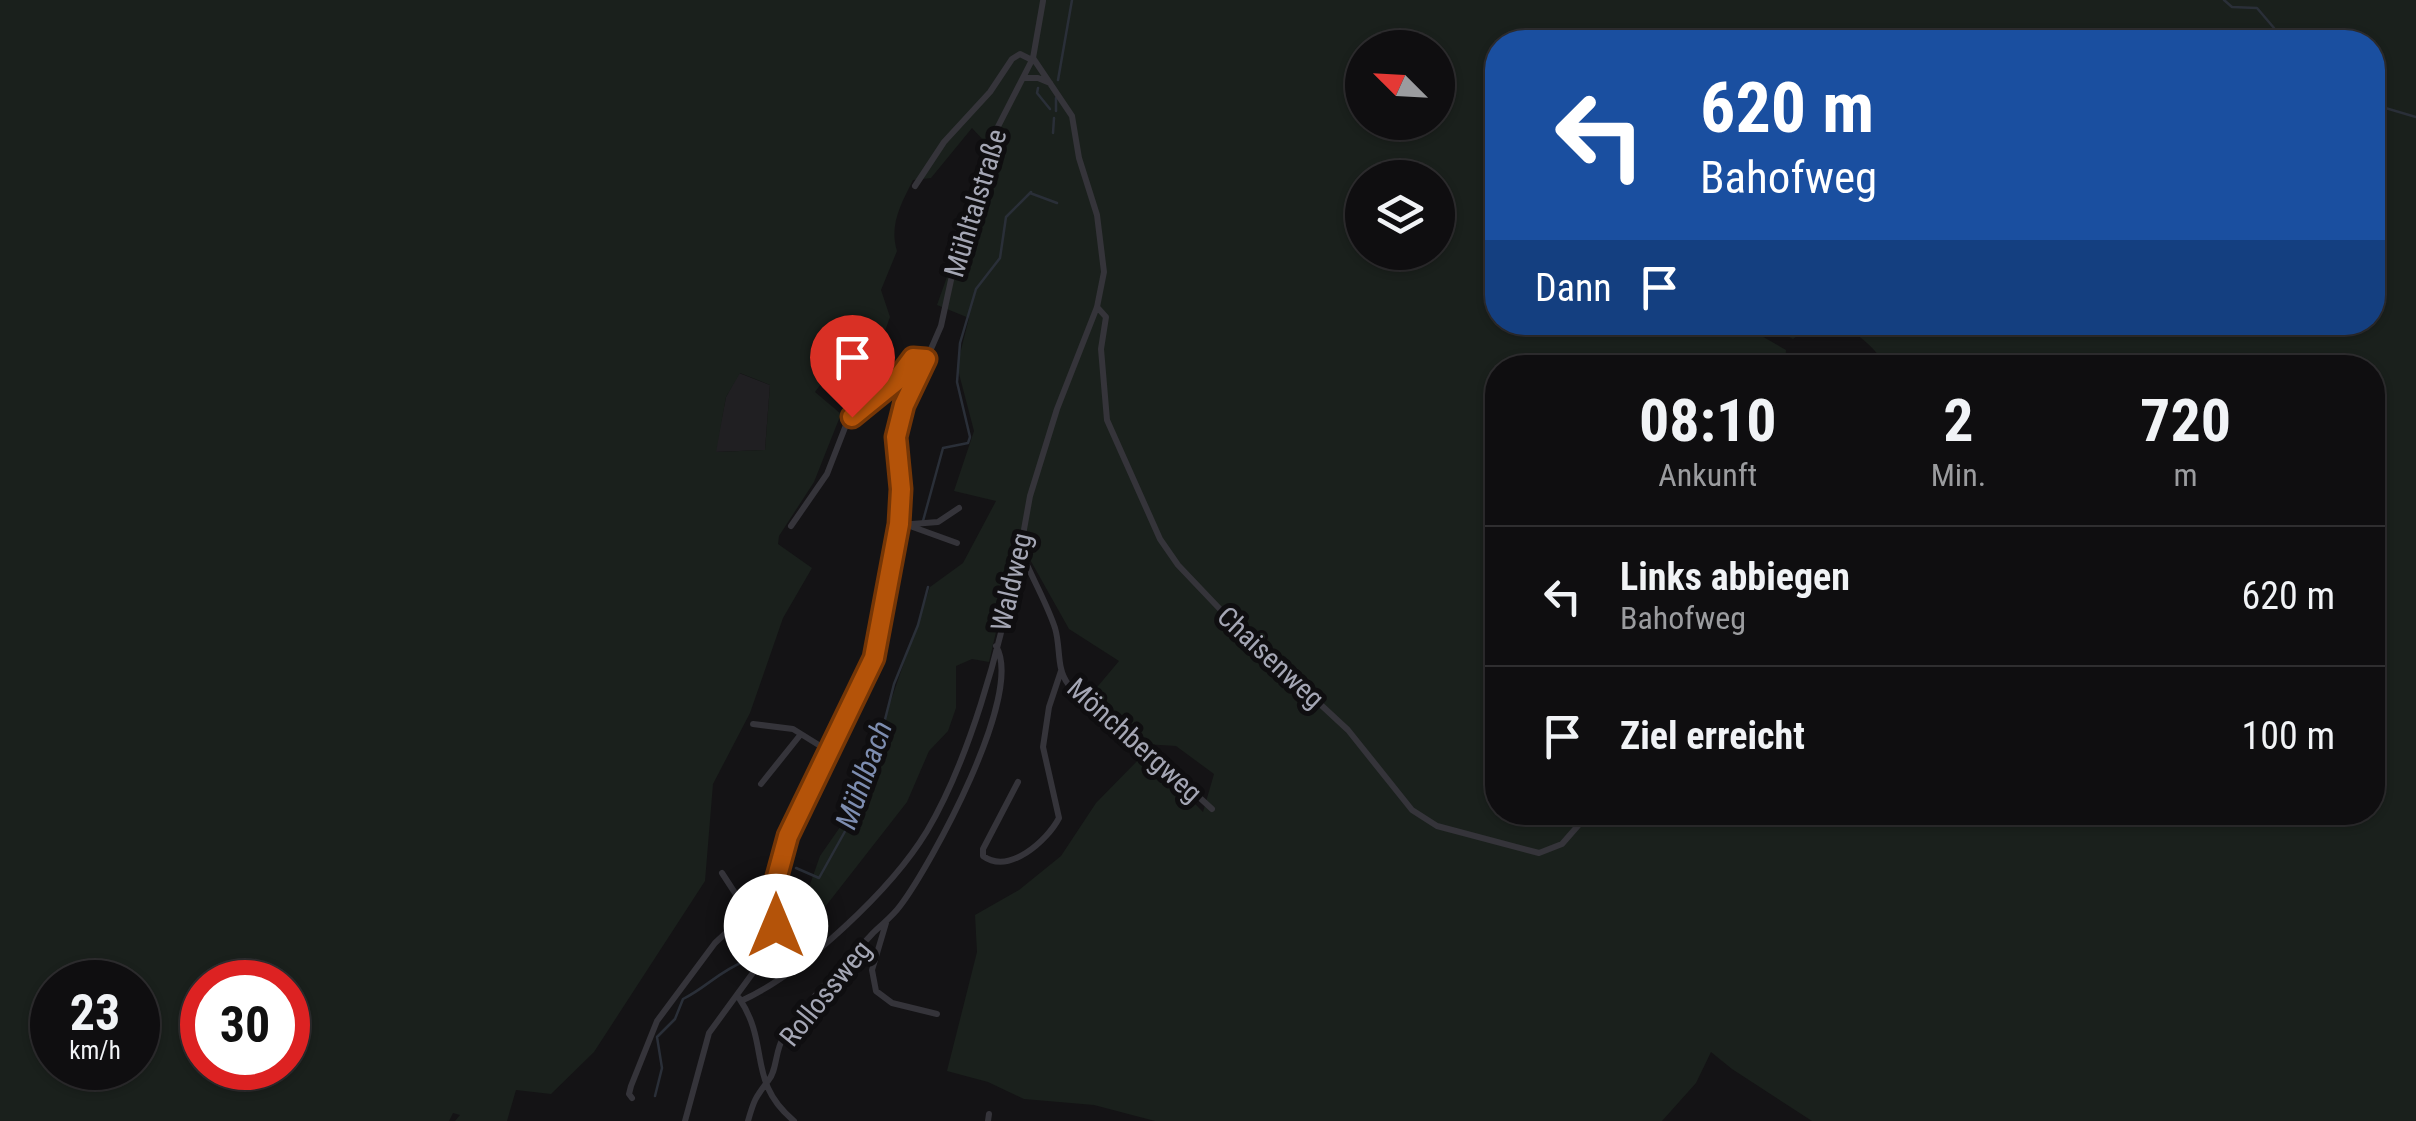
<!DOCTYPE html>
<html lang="de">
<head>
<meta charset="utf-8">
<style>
	:root { --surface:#0f0e10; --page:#1d1c1e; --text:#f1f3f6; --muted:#9b9c9f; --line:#2f2e30 }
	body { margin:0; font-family:"Roboto Condensed",sans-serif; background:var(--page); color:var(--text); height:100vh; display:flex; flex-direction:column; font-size:38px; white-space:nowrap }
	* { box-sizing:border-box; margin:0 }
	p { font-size:32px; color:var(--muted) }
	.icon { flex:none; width:55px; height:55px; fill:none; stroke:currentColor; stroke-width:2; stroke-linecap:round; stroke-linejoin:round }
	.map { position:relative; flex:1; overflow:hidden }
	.side { position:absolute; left:1485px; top:355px; width:900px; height:470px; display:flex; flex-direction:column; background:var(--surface); border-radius:40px; box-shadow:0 2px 8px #0004,0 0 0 2px var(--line) }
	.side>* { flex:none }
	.guide { position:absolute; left:1485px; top:30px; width:900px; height:305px; border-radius:40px; box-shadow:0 2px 8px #0004,0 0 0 2px var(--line); background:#1a4fa0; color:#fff; overflow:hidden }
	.needle { width:65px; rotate:294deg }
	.fabs { position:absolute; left:1345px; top:30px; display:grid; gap:20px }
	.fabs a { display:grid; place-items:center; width:110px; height:110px; border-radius:50%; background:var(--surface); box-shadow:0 2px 8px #0004,0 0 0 2px var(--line); font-size:50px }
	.speed { position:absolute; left:30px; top:960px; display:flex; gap:20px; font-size:50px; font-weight:700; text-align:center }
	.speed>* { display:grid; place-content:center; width:130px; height:130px; border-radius:50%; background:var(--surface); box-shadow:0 2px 8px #0004,0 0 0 2px var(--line); line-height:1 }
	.speed small { font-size:25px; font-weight:400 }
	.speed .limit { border:15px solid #d22; background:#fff; color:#111 }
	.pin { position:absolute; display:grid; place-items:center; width:85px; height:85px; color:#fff; margin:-102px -42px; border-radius:50% 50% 50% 0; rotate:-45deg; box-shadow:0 0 10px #0007 }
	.pin .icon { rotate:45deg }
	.me { position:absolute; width:110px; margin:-55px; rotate:0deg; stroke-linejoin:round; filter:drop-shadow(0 0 8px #0008) }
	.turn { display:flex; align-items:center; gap:35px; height:210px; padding:0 50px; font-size:45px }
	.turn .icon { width:130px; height:130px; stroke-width:2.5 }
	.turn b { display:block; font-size:70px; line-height:85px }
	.then { display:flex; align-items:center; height:95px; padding:0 50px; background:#0003; gap:20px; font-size:38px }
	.eta { display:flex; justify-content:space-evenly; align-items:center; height:170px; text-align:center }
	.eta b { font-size:60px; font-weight:700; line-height:70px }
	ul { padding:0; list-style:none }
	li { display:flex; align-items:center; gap:30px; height:140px; padding:0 50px; border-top:2px solid var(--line) }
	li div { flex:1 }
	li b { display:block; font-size:38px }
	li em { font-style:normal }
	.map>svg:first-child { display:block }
</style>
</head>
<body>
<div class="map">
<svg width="2416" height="1121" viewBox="0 0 2416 1121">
	<rect width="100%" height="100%" fill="#141315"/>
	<path fill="#201f22" d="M739,373L770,385L765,450L715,452L726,397Z"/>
	<path fill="#1a201c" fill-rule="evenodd" d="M0,0H2416V1121H1812L1732,1069L1711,1052L1696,1083L1662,1121H1155L1094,1105L1024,1099L988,1082L947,1071L977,952L975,915L1019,890L1061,856L1096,803L1142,756L1151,759L1203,812L1214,774L1176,746L1129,743L1083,704L1119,661L1069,629L1028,556L1021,554L1013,559L989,662L972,659L956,666V708L948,731L929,751L907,802L818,916L800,913L820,856L856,804L862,773L878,738L930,587L963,563L996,501L954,491L974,431L957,366L969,318L937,305L976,195L985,142L972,128L931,178L913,180C901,204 889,225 897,251L881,290L890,317L881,342L860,331L815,392L841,414L814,482L779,536L778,544L812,568L783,618L750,713L713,784L705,881L594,1052L551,1094L516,1090L507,1121H455L460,1115L453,1113L449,1121H0ZM1498,42H2372V322L1763,323L1793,339L1813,325L1820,330C1850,319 1872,346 1888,367L2372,368V812H1498V368L1785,367L1786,350L1753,331V322H1498ZM1362,48H1438V122H1362ZM1362,178H1438V252H1362ZM740,373L770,385L765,450L716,452L726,397ZM52,982H138V1068H52ZM202,982H288V1068H202Z"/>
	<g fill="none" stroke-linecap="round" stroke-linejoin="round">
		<path stroke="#2a2f38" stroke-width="2.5" d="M2224,0L2232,7L2257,8L2274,28
			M2278,33L2284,42
			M1058,80L1072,0
			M1038,88L1037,93L1050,109
			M1056,98V111
			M2372,104L2416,117
			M1053,133L1054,118
			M1030,193L1057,203
			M923,521L943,448L968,443L970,437L957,382L960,343L976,289L1000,258L1006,217L1031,192
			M796,868L819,878L858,808L864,774L877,751L894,684L918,625L928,587
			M768,942L771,929
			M655,1096L662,1068L657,1037L675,1019L683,999C707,987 718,972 745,961"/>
		<path stroke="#35343a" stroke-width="6" d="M1024,78H1038L1050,83
			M915,186L944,142L990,92L1012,59L1020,54L1032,60
			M1097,307L1106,317L1101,349L1107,420L1160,539L1178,565L1236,626L1348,730L1412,810L1437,826L1539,853L1562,844L1590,812
			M899,525L938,522L959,508
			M791,526L827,474L846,425L895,382L913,358L926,359
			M910,526L957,543
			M1018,563L1028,567C1037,587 1048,607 1055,628C1061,648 1056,668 1068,684L1142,745L1212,809
			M753,724L793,729L830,752
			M1018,782L983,849V856C1009,875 1047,841 1059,818L1043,747L1049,707L1061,671
			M761,784L801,734
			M722,873L750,916
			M886,923L872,970L876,991L892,1003L937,1014
			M739,998C771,1045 746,1081 794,1121
			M741,1001C803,973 892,889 927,831C968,762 1001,648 1014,569L1018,563L1030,496L1057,409L1097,307L1104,272L1097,215L1079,158L1072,116L1033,58
			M632,1098L629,1094L631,1086L657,1021L715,943L743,917L775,918
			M685,1121L709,1033L774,944L776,880L788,836L874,658L899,525L901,489L896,437L900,420L941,326L951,280L982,201L985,152L1033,58L1043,1
			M748,1121C754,1100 755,1098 768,1081C777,1071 775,1051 783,1038C807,1000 843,966 873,933C882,924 892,917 900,906C931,865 1025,693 996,646
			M988,1121L989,1114"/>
	</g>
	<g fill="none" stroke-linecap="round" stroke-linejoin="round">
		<defs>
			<path id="route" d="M776,926V880L788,836L874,658L899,524L901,489L896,437L904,405L926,359L913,358L895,382L852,417"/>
		</defs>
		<use href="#route" stroke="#753606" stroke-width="25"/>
		<use href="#route" stroke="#b45309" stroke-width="18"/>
	</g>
	<g text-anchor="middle" stroke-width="10" stroke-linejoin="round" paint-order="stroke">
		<g font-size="28" fill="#a5a7b5" stroke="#0f0e10">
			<text transform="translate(975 203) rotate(-73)" y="10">Mühltalstraße</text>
			<text transform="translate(1011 582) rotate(-77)" y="10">Waldweg</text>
			<text transform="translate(1271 657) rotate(43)" y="10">Chaisenweg</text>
			<text transform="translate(1135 740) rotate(42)" y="10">Mönchbergweg</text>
			<text transform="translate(825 993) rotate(-51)" y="10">Rollossweg</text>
		</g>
		<g font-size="30" font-style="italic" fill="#7d8db0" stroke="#0f0e10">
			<text transform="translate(864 775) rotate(-70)" y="10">Mühlbach</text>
		</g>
	</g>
</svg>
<div class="fabs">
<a><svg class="needle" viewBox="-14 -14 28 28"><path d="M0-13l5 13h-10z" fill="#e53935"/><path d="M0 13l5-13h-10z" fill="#9b9c9f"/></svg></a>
<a><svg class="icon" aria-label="layers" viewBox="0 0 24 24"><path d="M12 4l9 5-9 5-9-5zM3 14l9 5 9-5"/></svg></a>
</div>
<div class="speed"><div>23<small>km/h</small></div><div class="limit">30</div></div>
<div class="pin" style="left:852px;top:417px;background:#d93025"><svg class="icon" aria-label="arrive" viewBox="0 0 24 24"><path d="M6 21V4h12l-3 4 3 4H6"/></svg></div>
<svg class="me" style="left:776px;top:926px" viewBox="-20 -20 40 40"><circle r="19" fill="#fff"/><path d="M0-13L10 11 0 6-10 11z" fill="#b45309"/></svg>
<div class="guide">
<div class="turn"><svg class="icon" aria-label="left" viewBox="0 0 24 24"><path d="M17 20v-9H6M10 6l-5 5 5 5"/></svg><div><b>620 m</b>Bahofweg</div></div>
<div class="then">Dann<svg class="icon" aria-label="arrive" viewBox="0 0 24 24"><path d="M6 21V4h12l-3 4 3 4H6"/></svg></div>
</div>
<section class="side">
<div class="eta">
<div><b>08:10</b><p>Ankunft</p></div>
<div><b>2</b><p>Min.</p></div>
<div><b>720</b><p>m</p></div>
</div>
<ul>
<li><svg class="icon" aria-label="left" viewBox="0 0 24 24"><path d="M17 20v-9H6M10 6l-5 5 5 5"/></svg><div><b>Links abbiegen</b><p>Bahofweg</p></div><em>620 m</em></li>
<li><svg class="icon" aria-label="arrive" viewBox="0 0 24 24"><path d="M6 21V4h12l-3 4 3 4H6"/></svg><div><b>Ziel erreicht</b></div><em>100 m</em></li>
</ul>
</section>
</div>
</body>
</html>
